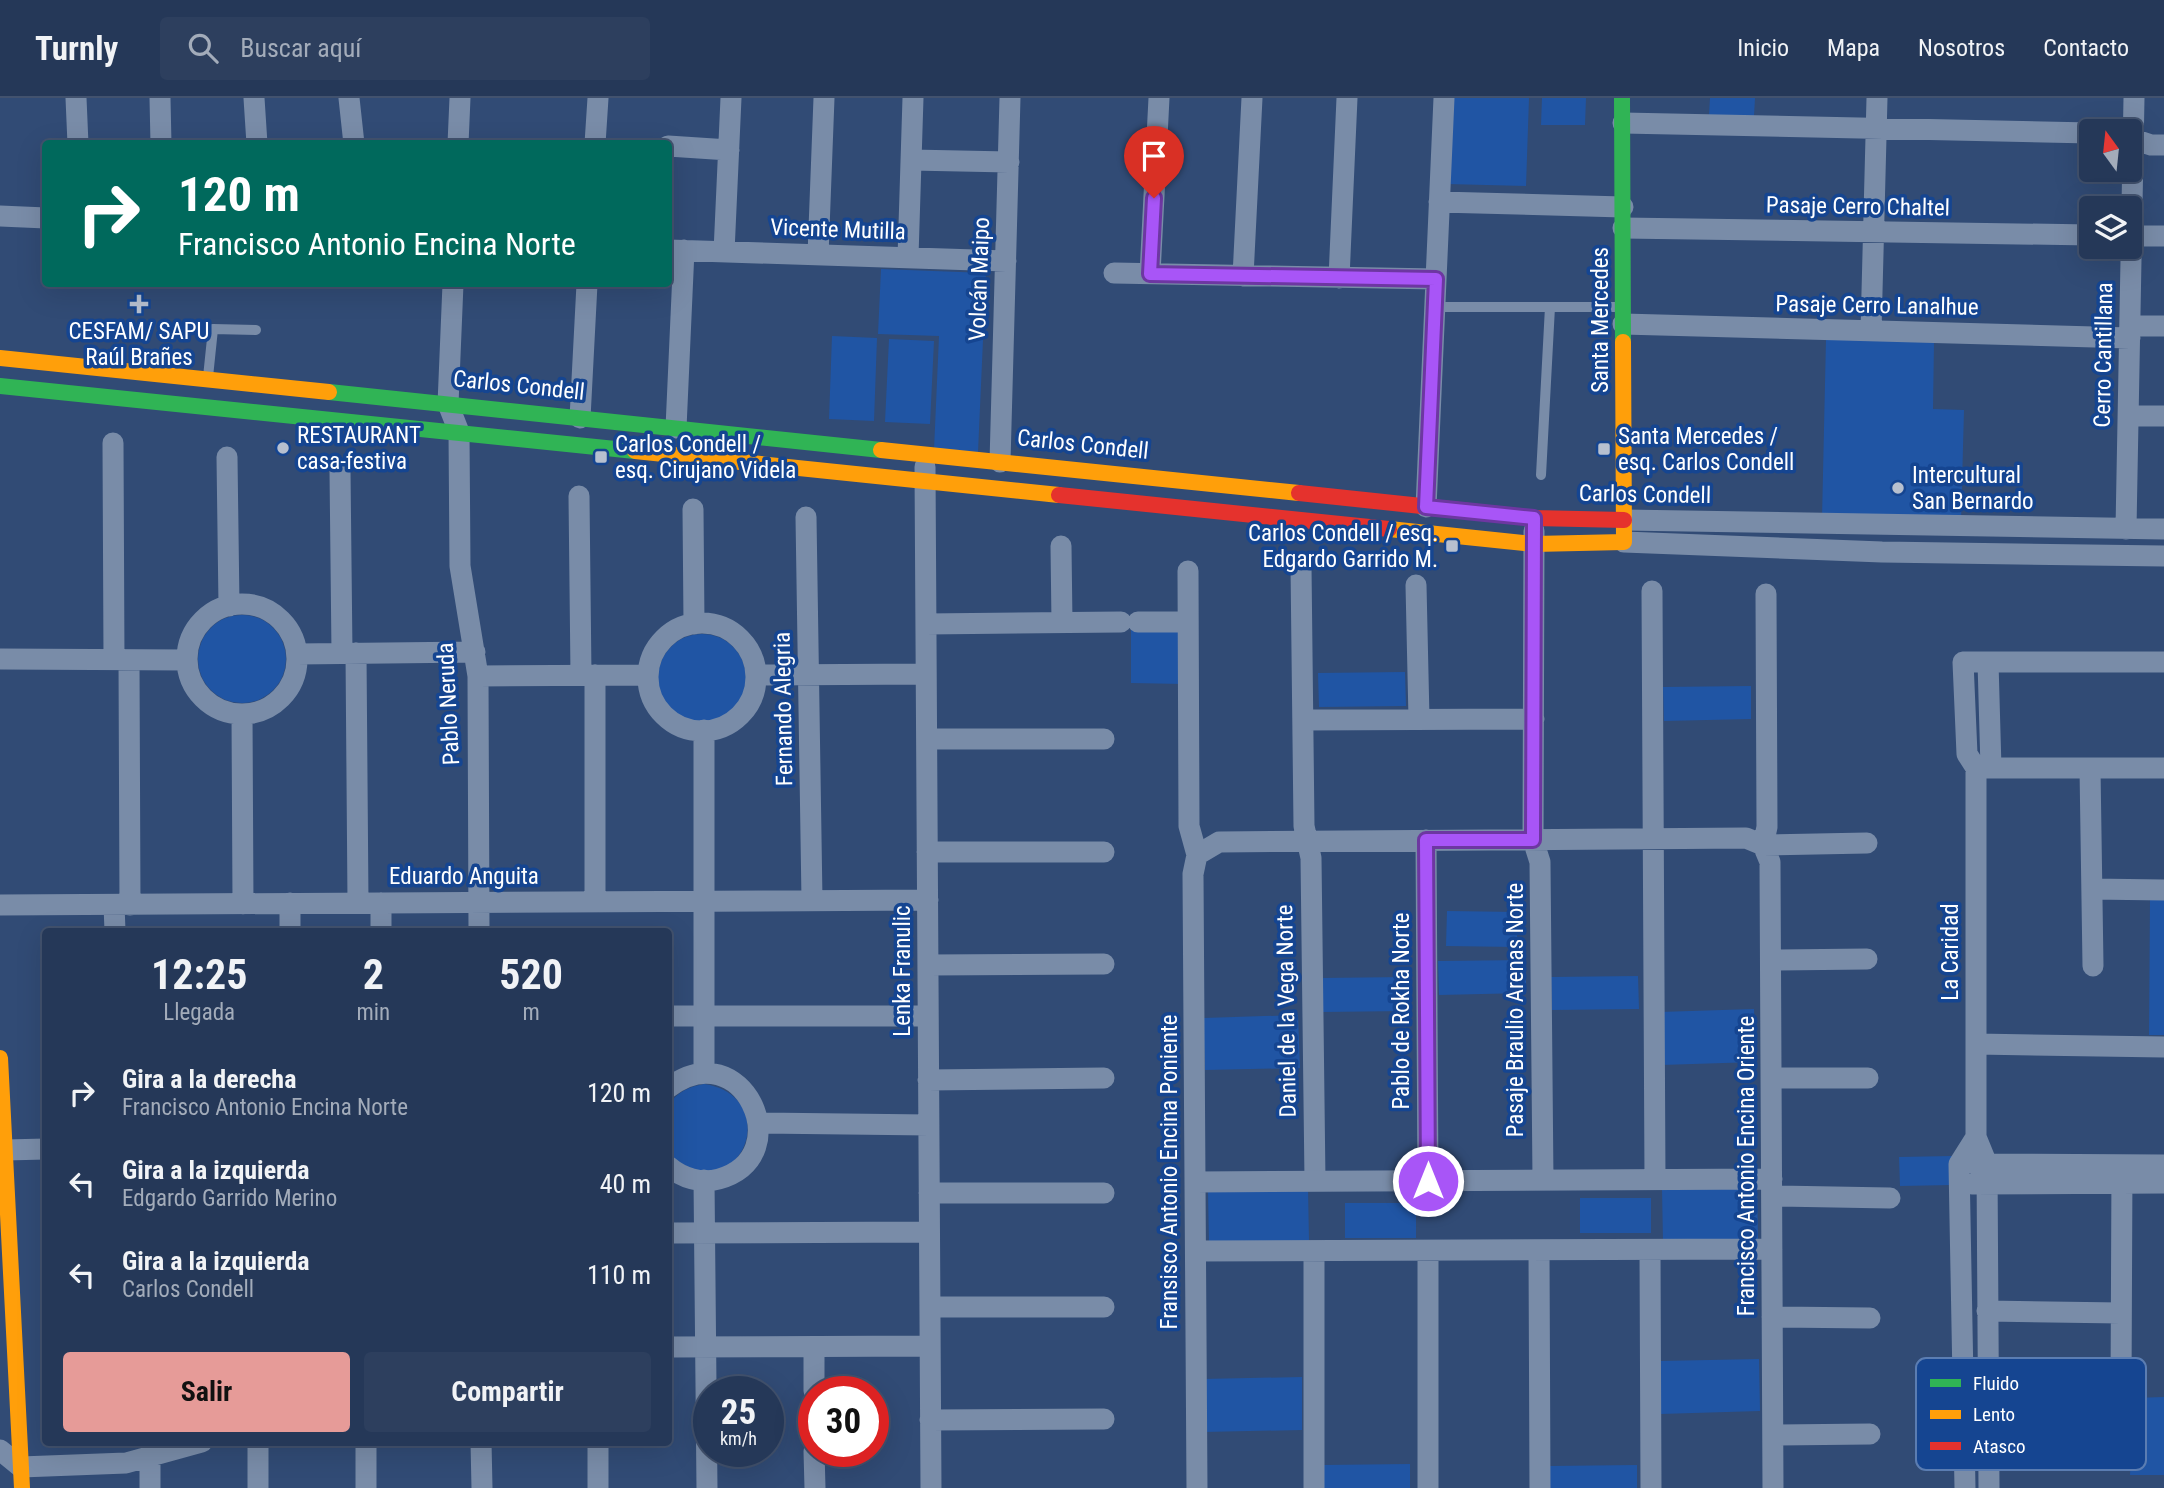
<!DOCTYPE html>
<html lang="es">
<head>
<meta charset="utf-8">
<style>
	:root { --surface:#253858; --page:#2d3f5e; --text:#f1f3f6; --muted:#a3acba; --line:#42526e; --accent:#e69b98 }
	body { margin:0; font-family:"Roboto Condensed",sans-serif; background:var(--page); color:var(--text); height:100vh; display:flex; flex-direction:column; font-size:26px; white-space:nowrap }
	* { box-sizing:border-box; margin:0 }
	p { font-size:23px; color:var(--muted) }
	.icon { flex:none; width:38px; height:38px; fill:none; stroke:currentColor; stroke-width:2; stroke-linecap:round; stroke-linejoin:round }
	.map { position:relative; flex:1; overflow:hidden }
	.details { position:absolute; left:42px; top:830px; width:630px; height:518px; display:flex; flex-direction:column; background:var(--surface); border-radius:7px; box-shadow:0 7px 28px #0002,0 0 0 2px var(--line) }
	.details>* { flex:none }
	.top-card { position:absolute; left:42px; top:42px; width:630px; height:147px; border-radius:7px; box-shadow:0 7px 28px #0002,0 0 0 2px var(--line); background:#00695c; color:#fff; overflow:hidden }
	.needle { width:46px; rotate:345deg }
	.controls { position:absolute; left:2079px; top:21px; display:grid; gap:14px }
	.controls a { display:grid; place-items:center; width:63px; height:63px; border-radius:7px; background:var(--surface); box-shadow:0 7px 28px #0002,0 0 0 2px var(--line); font-size:35px }
	.speed { position:absolute; left:693px; top:1278px; display:flex; gap:14px; font-size:35px; font-weight:700; text-align:center }
	.speed>* { display:grid; place-content:center; width:91px; height:91px; border-radius:50%; background:var(--surface); box-shadow:0 7px 28px #0002,0 0 0 2px var(--line); line-height:1 }
	.speed small { font-size:18px; font-weight:400 }
	.speed .limit { border:10px solid #d22; background:#fff; color:#111 }
	.pin { position:absolute; display:grid; place-items:center; width:60px; height:60px; color:#fff; margin:-72px -30px; border-radius:50% 50% 50% 0; rotate:-45deg; box-shadow:0 0 7px #0007 }
	.pin .icon { rotate:45deg }
	.me { position:absolute; width:77px; margin:-38px; rotate:0deg; stroke-linejoin:round; filter:drop-shadow(0 0 5px #0008) }
	.turn { display:flex; align-items:center; gap:24px; height:147px; padding:0 21px; font-size:32px }
	.turn .icon { width:91px; height:91px; stroke-width:2.5 }
	.turn b { display:block; font-size:49px; line-height:60px }
	.eta { display:flex; justify-content:space-evenly; align-items:center; height:119px; text-align:center }
	.eta b { font-size:42px; font-weight:700; line-height:49px }
	.action { display:flex; gap:14px; margin-top:auto; padding:14px 21px }
	.action a { flex:1; height:80px; border-radius:7px; background:var(--accent); color:#111; font-size:28px; font-weight:700; line-height:80px; text-align:center }
	.action a+a { background:var(--page); color:var(--text) }
	ul { padding:0; list-style:none }
	li { display:flex; align-items:center; gap:21px; height:91px; padding:0 21px }
	li div { flex:1 }
	li b { display:block; font-size:26px }
	li em { font-style:normal }
	header { display:flex; align-items:center; gap:42px; box-sizing:border-box; height:98px; padding:0 35px; background:var(--surface); border-bottom:2px solid var(--line) }
	header strong { font-size:33px }
	nav { display:flex; gap:38px; margin-inline-start:auto; font-size:24px }
	.search { width:490px; height:63px; background:var(--page); display:flex; align-items:center; gap:18px; box-sizing:border-box; padding:0 24px; border-radius:7px; color:var(--muted); font-size:26px }
	.map>svg:first-child { display:block }
</style>
</head>
<body>
<header>
<strong>Turnly</strong>
<div class="search"><svg class="icon" aria-label="search" viewBox="0 0 24 24"><circle cx="10" cy="10" r="6"/><path d="M15 15l6 6"/></svg>Buscar aquí</div>
<nav><a>Inicio</a><a>Mapa</a><a>Nosotros</a><a>Contacto</a></nav>
</header>
<div class="map">
<svg width="2164" height="1390" viewBox="0 0 2164 1390">
	<rect width="100%" height="100%" fill="#314b75"/>
	<path fill="#2055a4" d="M1450,0H1529L1526,88L1447,86Z
		M1542,0H1586L1585,27H1541Z
		M1710,0H1755L1754,18L1709,17Z
		M881,171L986,175L978,354L934,352L939,238L878,236Z
		M832,238L877,240L874,323L829,321Z
		M889,241L934,243L930,326L885,324Z
		M1826,241L1934,243L1933,311L1964,312L1961,424L1822,421Z
		M198 561a44 44 0 1 1 88 0a44 44 0 1 1-88 0Z
		M1131,530L1184,531V586L1131,585Z
		M658 580a44 44 0 1 1 88 0a44 44 0 1 1-88 0Z
		M1405,574L1406,608L1319,609L1318,575Z
		M1751,588V621L1664,623L1663,589Z
		M2150,801H2164V937H2149Z
		M1447,813L1517,814V849L1446,848Z
		M1526,862V895L1439,897L1438,863Z
		M1638,878L1639,911L1552,912L1551,879Z
		M1407,879L1408,913L1321,914L1320,880Z
		M1754,911L1756,964L1661,967L1659,914Z
		M1298,917L1300,970L1205,972L1203,920Z
		M704,986C778,997 748,1095 688,1070C682,1067 674,1065 670,1059C665,1049 669,1018 669,1006C679,993 689,989 704,986Z
		M1952,1058V1087L1900,1088L1899,1059Z
		M1757,1088L1758,1141L1663,1144L1662,1091Z
		M1308,1090L1309,1143L1209,1145L1208,1093Z
		M1580,1100H1651V1135H1580Z
		M1345,1105H1416V1140H1345Z
		M1759,1261L1760,1313L1660,1316L1659,1263Z
		M1302,1279V1332L1203,1334L1202,1281Z
		M2164,1299V1377H2130L2133,1300Z
		M1410,1366V1390H1323V1367Z
		M1637,1367V1390H1550L1549,1368Z"/>
	<g fill="none" stroke-linecap="round" stroke-linejoin="round">
		<path stroke="#798ca8" stroke-width="10" d="M1435,209H1621
			M208,279L213,231L256,232
			M1541,377L1550,209"/>
		<path stroke="#798ca8" stroke-width="21" d="M76,0L78,46
			M160,0L161,46
			M254,0L257,46
			M349,0L354,46
			M1623,25L2091,35
			M2130,40L2151,47H2164
			M458,46L460,0
			M595,46L598,0
			M668,48L729,52
			M911,62L1009,64
			M1439,104L1623,109
			M0,118L46,120
			M1623,130L2091,137
			M2130,138H2164
			M668,152L1006,163
			M724,154L731,0
			M818,157L824,0
			M908,159L913,0
			M1114,175L1436,181
			M1150,176L1159,0
			M1243,178L1252,0
			M1339,180L1347,0
			M453,186L448,306L459,334L460,468L478,578L479,833
			M1623,226L2130,240
			M2130,228H2164
			M1871,233L1877,0
			M2128,318H2164
			M580,320L587,186
			M676,330L684,152
			M113,345L114,562
			M227,359L229,508
			M1000,364L1010,0
			M925,369L931,1390
			M340,372L342,555
			M579,398L581,577
			M1426,409L1444,0
			M693,411L694,526
			M806,419L812,802
			M1624,422L2164,431
			M2126,431L2134,0
			M1534,433L1533,742L1540,764L1543,1082
			M1624,444L1882,454L2164,458
			M1061,448L1062,525
			M1301,468L1304,728L1311,760L1315,1083
			M1188,473L1189,728L1197,757L1193,776L1197,1390
			M1416,487L1419,621
			M1652,493L1655,1082
			M187 561a55 55 0 1 1 110 0a55 55 0 1 1-110 0Z
			M1138,524H1188
			M648 579a54 54 0 1 1 108 0a54 54 0 1 1-108 0Z
			M926,526L1121,524
			M356,555L358,805
			M297,556L475,554
			M0,561L187,562
			M129,562L130,807
			M1988,564L1991,670
			M595,577V804
			M756,577L926,576
			M478,578L648,577
			M242,616L243,806
			M1303,622L1534,621
			M704,632V975
			M927,641H1104
			M1976,670V1039L1987,1066L1989,1390
			M1976,670L1967,656L1963,564H2164
			M1976,670H2164
			M2090,670L2093,868
			M1426,742L1428,1083
			M1763,747L1767,729L1766,496
			M1763,747L1867,745
			M927,754H1104
			M1197,757L1219,744L1746,740L1763,747L1770,764L1773,1390
			M2092,791L2164,792
			M290,805V833
			M381,805V833
			M0,807L928,802
			M114,807L115,833
			M1771,862L1867,861
			M928,867L1104,866
			M668,918H928
			M1976,946L2164,949
			M1771,980H1868
			M928,982L1104,980
			M668,990C742,933 800,1058 719,1081C701,1086 682,1080 668,1068
			M759,1025L929,1027
			M5,1052L46,1051
			M1975,1066L2164,1067
			M704,1082L707,1390
			M1195,1084L1772,1081
			M1972,1086L2164,1085
			M929,1095H1104
			M1772,1098L1890,1100
			M668,1135L929,1134
			M1539,1152L1540,1390
			M1650,1152L1651,1390
			M1196,1153L1772,1151
			M930,1209H1104
			M1987,1213L2121,1215
			M1772,1219L1870,1220
			M668,1249L930,1248
			M814,1249V1293
			M2121,1294L2122,1067
			M930,1322L1104,1321
			M1773,1337L1870,1336
			M1973,1341L2121,1340
			M258,1344V1390
			M366,1344V1390
			M481,1344L482,1390
			M598,1344V1390
			M0,1352L21,1369L126,1365L202,1344
			M814,1353L815,1390
			M150,1360V1390
			M1314,1390V1153
			M1428,1390V1153
			M1965,1390L1959,1066L1976,1039"/>
		<path stroke="#30b455" stroke-width="16" d="M1622,0L1623,244
			M0,288L635,353
			M329,294L881,352"/>
		<path stroke="#ff9f0a" stroke-width="16" d="M0,260L329,294
			M881,352L1299,395
			M635,353L1059,397
			M1389,431L1534,446L1624,444L1623,244
			M0,960L22,1390"/>
		<path stroke="#e5322d" stroke-width="16" d="M1299,395L1534,420L1624,422
			M1059,397L1389,431"/>
	</g>
	<g fill="none" stroke-linecap="round" stroke-linejoin="round">
		<defs>
			<path id="route" d="M1154,100L1150,176L1436,181L1426,409L1534,420L1533,742H1426L1428,1083"/>
		</defs>
		<use href="#route" stroke="#6d37a1" stroke-width="18"/>
		<use href="#route" stroke="#a855f7" stroke-width="12"/>
	</g>
	<g fill="#b7c0cf" stroke="#154591" stroke-width="2.5">
		<path d="M135.5 195.5h7v7h7v7h-7v7h-7v-7h-7v-7h7z"/>
		<circle cx="283" cy="350" r="7"/>
		<rect x="1597" y="344" width="14" height="14" rx="3.5"/>
		<rect x="594" y="352" width="14" height="14" rx="3.5"/>
		<circle cx="1898" cy="390" r="7"/>
		<rect x="1445" y="441" width="14" height="14" rx="3.5"/>
	</g>
	<g text-anchor="middle" stroke-width="7" stroke-linejoin="round" paint-order="stroke">
		<g font-size="23" fill="#fff" stroke="#154591">
			<text transform="translate(1858 108) rotate(1)" y="8">Pasaje Cerro Chaltel</text>
			<text transform="translate(838 131) rotate(2)" y="8">Vicente Mutilla</text>
			<text transform="translate(979 181) rotate(-88)" y="8">Volcán Maipo</text>
			<text transform="translate(1877 207) rotate(1)" y="8">Pasaje Cerro Lanalhue</text>
			<text transform="translate(1600 222) rotate(-90)" y="8">Santa Mercedes</text>
			<text transform="translate(2103 257) rotate(-89)" y="8">Cerro Cantillana</text>
			<text transform="translate(519 287) rotate(6)" y="8">Carlos Condell</text>
			<text transform="translate(1083 346) rotate(6)" y="8">Carlos Condell</text>
			<text transform="translate(1645 396) rotate(1)" y="8">Carlos Condell</text>
			<text transform="translate(448 606) rotate(-93)" y="8">Pablo Neruda</text>
			<text transform="translate(783 611) rotate(-91)" y="8">Fernando Alegria</text>
			<text x="464" y="786">Eduardo Anguita</text>
			<text transform="translate(1950 854) rotate(-90)" y="8">La Caridad</text>
			<text transform="translate(902 873) rotate(-90)" y="8">Lenka Franulic</text>
			<text transform="translate(1515 912) rotate(-90)" y="8">Pasaje Braulio Arenas Norte</text>
			<text transform="translate(1286 913) rotate(-91)" y="8">Daniel de la Vega Norte</text>
			<text transform="translate(1401 913) rotate(-90)" y="8">Pablo de Rokha Norte</text>
			<text transform="translate(1746 1068) rotate(-90)" y="8">Francisco Antonio Encina Oriente</text>
			<text transform="translate(1169 1074) rotate(-90)" y="8">Fransisco Antonio Encina Poniente</text>
		</g>
		<g font-size="23" fill="#fff" stroke="#154591" text-anchor="start">
			<text x="139" y="241" text-anchor="middle">CESFAM/ SAPU<tspan x="139" dy="26">Raúl Brañes</tspan></text>
			<text x="297" y="345">RESTAURANT<tspan x="297" dy="26">casa-festiva</tspan></text>
			<text x="1618" y="346">Santa Mercedes /<tspan x="1618" dy="26">esq. Carlos Condell</tspan></text>
			<text x="615" y="354">Carlos Condell /<tspan x="615" dy="26">esq. Cirujano Videla</tspan></text>
			<text x="1912" y="385">Intercultural<tspan x="1912" dy="26">San Bernardo</tspan></text>
			<text x="1438" y="443" text-anchor="end">Carlos Condell / esq.<tspan x="1438" dy="26">Edgardo Garrido M.</tspan></text>
		</g>
	</g>
	<rect x="1916" y="1260" width="230" height="112" rx="10" fill="#154591" stroke="#5b7db2" stroke-width="2"/>
	<rect x="1930" y="1281" width="31" height="8" fill="#30b455"/>
	<rect x="1930" y="1312" width="31" height="9" fill="#ff9f0a"/>
	<rect x="1930" y="1344" width="31" height="8" fill="#e5322d"/>
	<g font-size="19" fill="#fff">
		<text x="1973" y="1292">Fluido</text>
		<text x="1973" y="1323">Lento</text>
		<text x="1973" y="1355">Atasco</text>
	</g>
</svg>
<div class="controls">
<a><svg class="needle" viewBox="-14 -14 28 28"><path d="M0-13l5 13h-10z" fill="#e53935"/><path d="M0 13l5-13h-10z" fill="#a3acba"/></svg></a>
<a><svg class="icon" aria-label="layers" viewBox="0 0 24 24"><path d="M12 4l9 5-9 5-9-5zM3 14l9 5 9-5"/></svg></a>
</div>
<div class="speed"><div>25<small>km/h</small></div><div class="limit">30</div></div>
<div class="pin" style="left:1154px;top:100px;background:#d93025"><svg class="icon" aria-label="arrive" viewBox="0 0 24 24"><path d="M6 21V4h12l-3 4 3 4H6"/></svg></div>
<svg class="me" style="left:1428px;top:1083px" viewBox="-20 -20 40 40"><circle r="17" fill="#a855f7" stroke="#fff" stroke-width="3"/><path d="M0-11L8 9 0 5-8 9z" fill="#fff"/></svg>
<div class="top-card">
<div class="turn"><svg class="icon" aria-label="right" viewBox="0 0 24 24"><path d="M7 20v-9h11M14 6l5 5-5 5"/></svg><div><b>120 m</b>Francisco Antonio Encina Norte</div></div>
</div>
<section class="details">
<div class="eta">
<div><b>12:25</b><p>Llegada</p></div>
<div><b>2</b><p>min</p></div>
<div><b>520</b><p>m</p></div>
</div>
<ul>
<li><svg class="icon" aria-label="right" viewBox="0 0 24 24"><path d="M7 20v-9h11M14 6l5 5-5 5"/></svg><div><b>Gira a la derecha</b><p>Francisco Antonio Encina Norte</p></div><em>120 m</em></li>
<li><svg class="icon" aria-label="left" viewBox="0 0 24 24"><path d="M17 20v-9H6M10 6l-5 5 5 5"/></svg><div><b>Gira a la izquierda</b><p>Edgardo Garrido Merino</p></div><em>40 m</em></li>
<li><svg class="icon" aria-label="left" viewBox="0 0 24 24"><path d="M17 20v-9H6M10 6l-5 5 5 5"/></svg><div><b>Gira a la izquierda</b><p>Carlos Condell</p></div><em>110 m</em></li>
</ul>
<div class="action"><a>Salir</a><a>Compartir</a></div>
</section>
</div>
</body>
</html>
